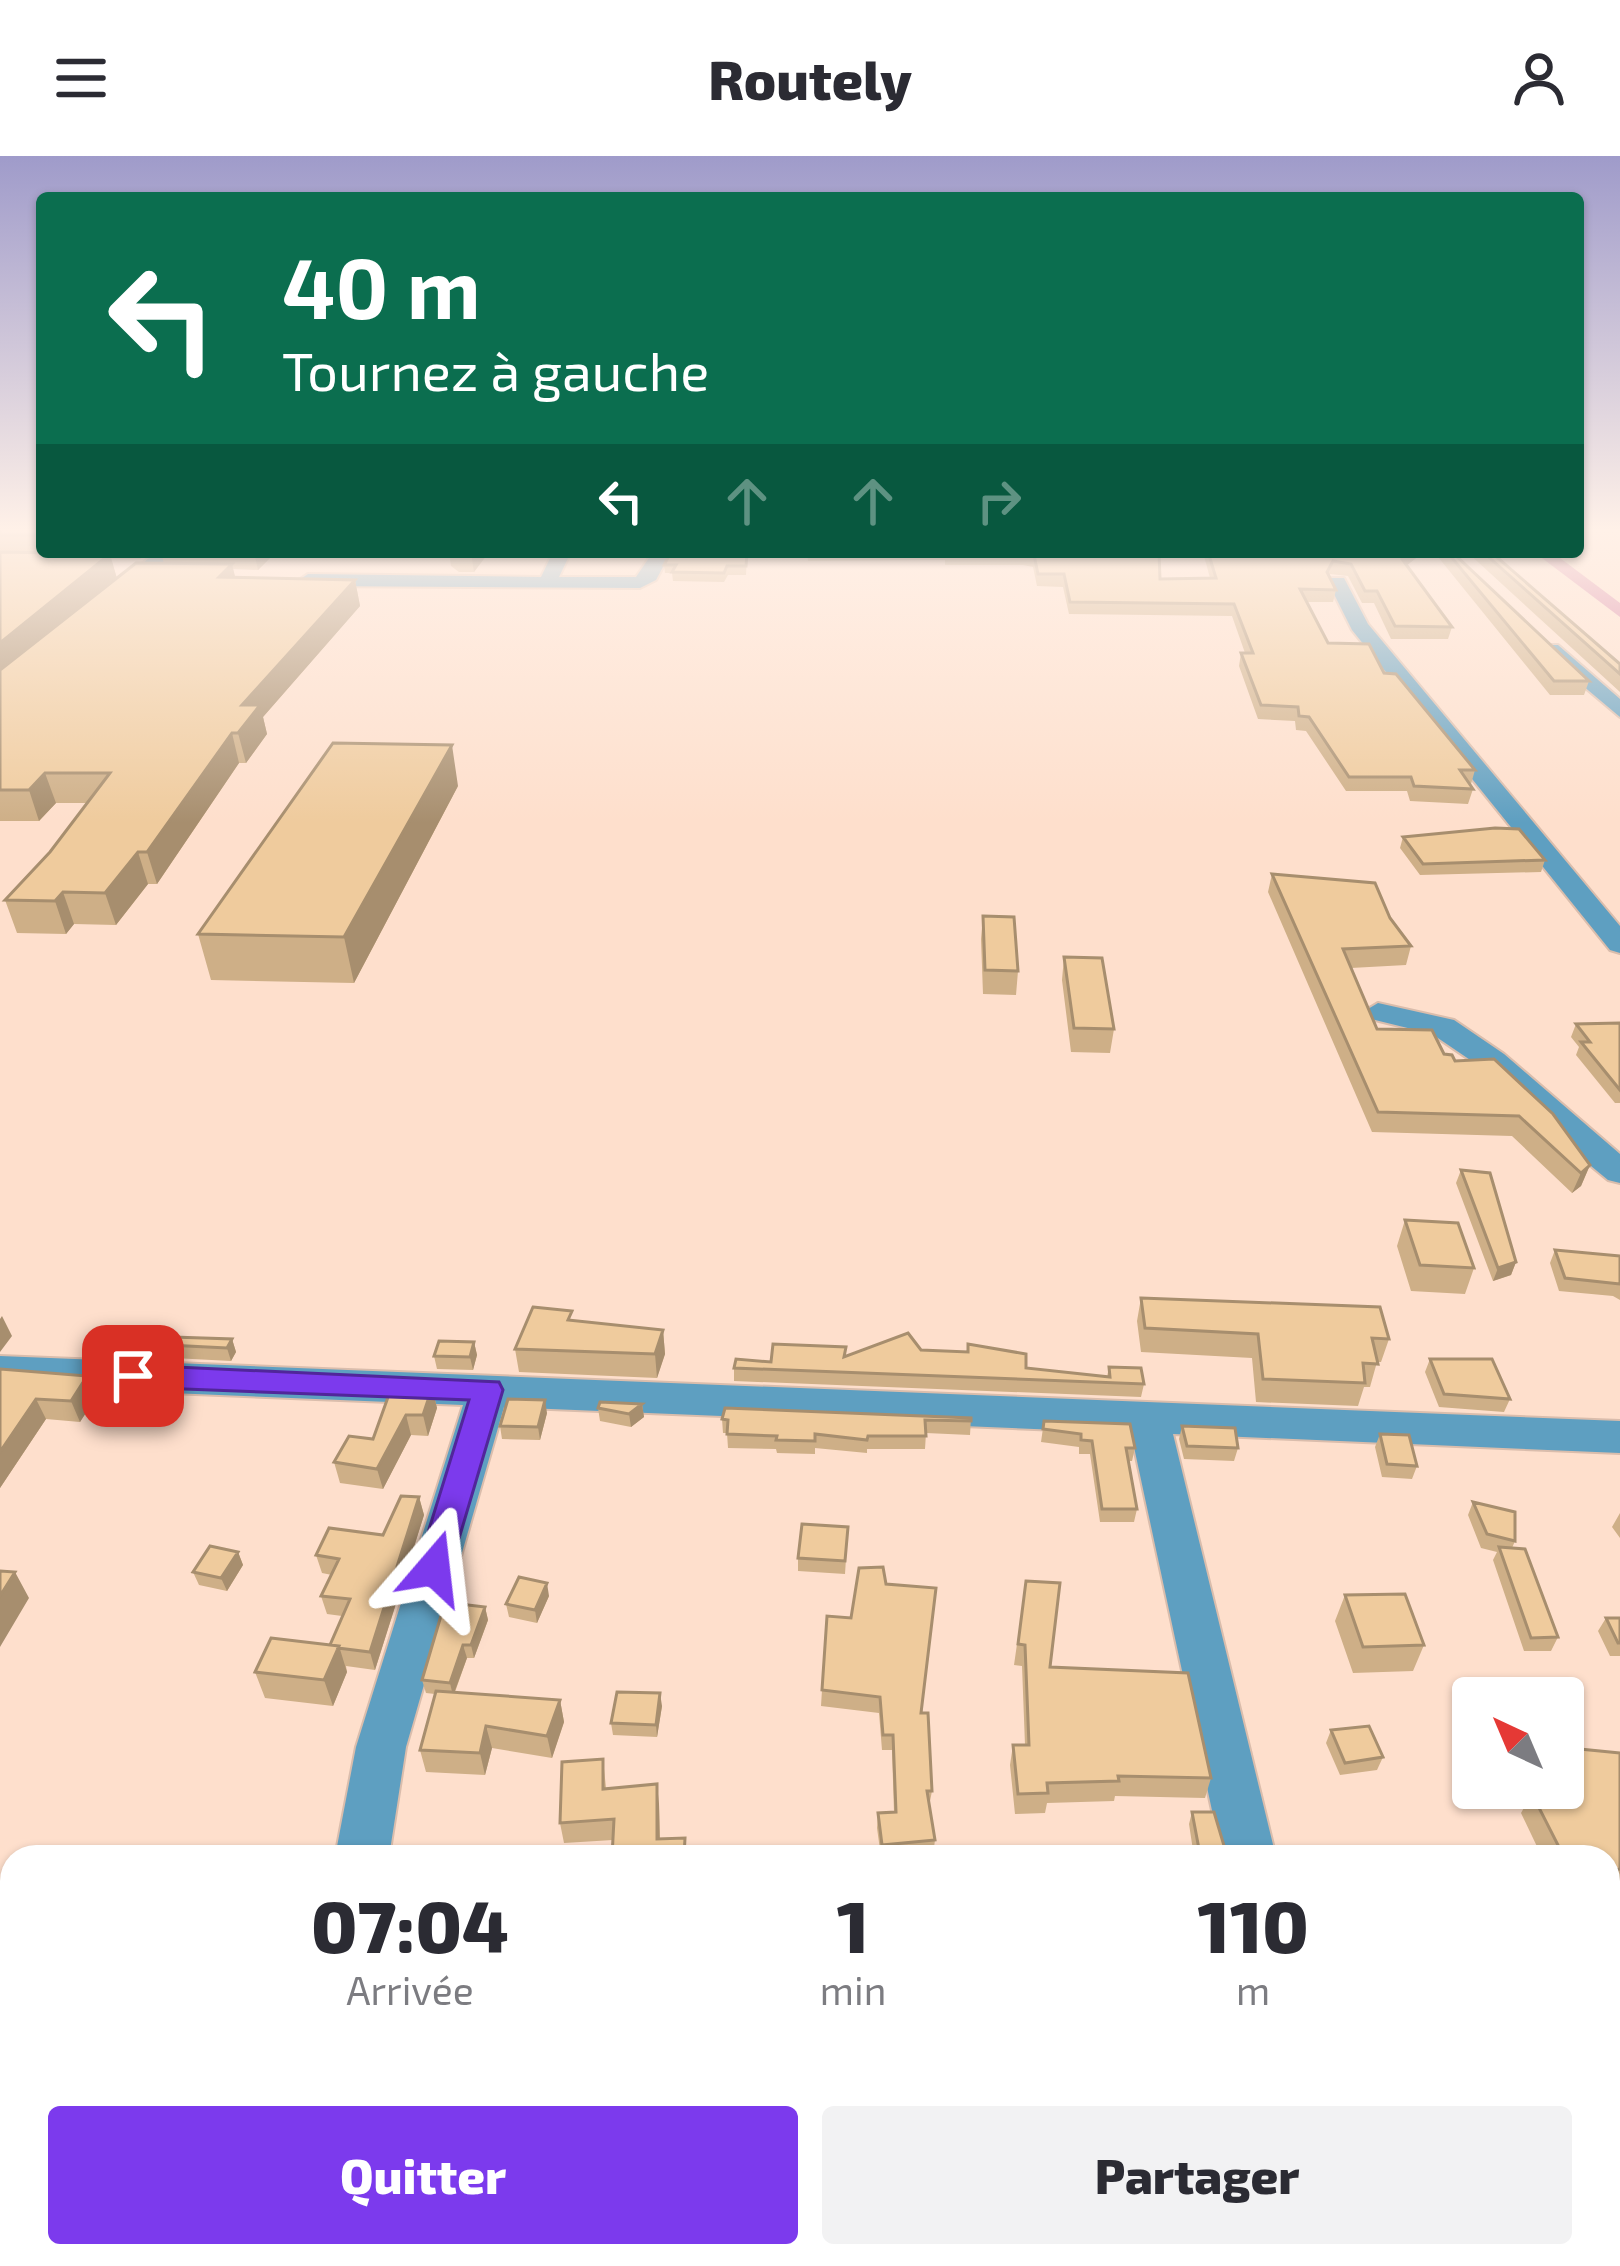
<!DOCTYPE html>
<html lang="fr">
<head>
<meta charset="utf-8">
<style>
	:root { --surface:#fff; --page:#f2f2f3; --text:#2b2b33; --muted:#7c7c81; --accent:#7c3aed }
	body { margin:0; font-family:"Exo 2",sans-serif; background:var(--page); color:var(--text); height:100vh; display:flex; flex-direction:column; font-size:45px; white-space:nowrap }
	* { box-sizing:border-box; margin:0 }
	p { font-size:39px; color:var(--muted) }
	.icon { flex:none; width:66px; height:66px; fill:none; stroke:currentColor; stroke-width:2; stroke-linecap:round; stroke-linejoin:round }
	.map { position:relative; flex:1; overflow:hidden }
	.drawer { position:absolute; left:0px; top:1689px; width:1620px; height:423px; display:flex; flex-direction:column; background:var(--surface); border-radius:36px 36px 0 0; box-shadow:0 3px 9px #0004 }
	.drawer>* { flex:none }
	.hud { position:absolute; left:36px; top:36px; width:1548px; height:366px; border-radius:12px; box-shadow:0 3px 9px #0004; background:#0b6e4f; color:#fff; overflow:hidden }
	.needle { width:78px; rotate:316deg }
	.buttons { position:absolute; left:1452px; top:1521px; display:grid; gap:24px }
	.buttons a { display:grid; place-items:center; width:132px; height:132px; border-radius:12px; background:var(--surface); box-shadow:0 3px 9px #0004; font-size:60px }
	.pin { position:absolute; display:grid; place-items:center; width:102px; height:102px; color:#fff; margin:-51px; border-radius:24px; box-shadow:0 6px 18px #0006 }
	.me { position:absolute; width:132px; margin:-66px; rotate:17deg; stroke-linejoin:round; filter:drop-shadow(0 0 9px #0008) }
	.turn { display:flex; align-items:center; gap:42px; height:252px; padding:0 48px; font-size:54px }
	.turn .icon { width:156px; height:156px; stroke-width:2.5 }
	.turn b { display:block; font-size:84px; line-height:102px }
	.lanes { display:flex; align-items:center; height:114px; padding:0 48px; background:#0003; justify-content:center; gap:60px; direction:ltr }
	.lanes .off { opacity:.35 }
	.eta { display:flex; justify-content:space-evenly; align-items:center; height:204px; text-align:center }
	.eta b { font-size:72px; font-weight:800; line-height:84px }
	.action { display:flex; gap:24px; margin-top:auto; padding:24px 48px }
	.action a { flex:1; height:138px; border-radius:12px; background:var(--accent); color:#fff; font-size:48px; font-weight:800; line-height:138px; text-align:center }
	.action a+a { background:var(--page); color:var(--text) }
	header { display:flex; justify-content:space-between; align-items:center; height:156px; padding:0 48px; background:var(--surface); font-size:54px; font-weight:800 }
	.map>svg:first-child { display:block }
</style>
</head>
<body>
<header><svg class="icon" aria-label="menu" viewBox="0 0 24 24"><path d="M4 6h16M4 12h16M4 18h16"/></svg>Routely<svg class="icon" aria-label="person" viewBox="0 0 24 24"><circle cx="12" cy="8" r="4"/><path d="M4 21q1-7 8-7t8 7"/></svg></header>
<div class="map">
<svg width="1620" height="2110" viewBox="0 0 1620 2110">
	<rect width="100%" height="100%" fill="#fedfcc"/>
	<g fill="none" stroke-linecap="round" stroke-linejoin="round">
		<path fill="#d2759e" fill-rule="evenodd" d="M1534,396H1552L1620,447V461Z"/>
		<defs>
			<path id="minor" d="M156,396H176L124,443H110V435Z
				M553,396H571L559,421H636L653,396H671L656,424L640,432L308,430L299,424L308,418L541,421Z
				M1330,422H1344L1368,468L1620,770V797L1610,794L1352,474L1328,426Z
				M1544,489H1558L1620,543V561L1544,497Z
				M1378,847L1454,864L1504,898L1620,998V1027L1608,1024L1529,959L1482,912L1432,878L1367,862L1363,856Z
				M0,1200L1620,1265V1297L1173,1278L1276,1701H1222L1131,1277L504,1251L406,1591L389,1701H335L356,1591L463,1249L0,1230Z
				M262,2100H328L326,2110H260Z
				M1347,2100H1413L1416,2110H1350Z"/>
		</defs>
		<use href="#minor" stroke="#dabdac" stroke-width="4"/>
		<use href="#minor" fill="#5e9fc1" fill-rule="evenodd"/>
	</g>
	<path fill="#ceaf87" d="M0,371H42V396H150L140,403H111L117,422L164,408L161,396H276L258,414L233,413L235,421L355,424L360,450L263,561L267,578L246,607H239L157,728H148L116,769L74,768L66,778L17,777L5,744L50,696L87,647H56L39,665H0Z
		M449,396H489L474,416H459L451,410Z
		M807,396H1159L1160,423L1210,422L1203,396H1424L1406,410L1452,471L1448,483H1391L1374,447H1362L1348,420L1330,418L1329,420L1336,434L1333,446H1306L1328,487L1384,517L1475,614L1471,628L1473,633L1468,648L1410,645L1407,635H1346L1306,575L1296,574L1295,565L1258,563L1239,510L1241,497H1245L1232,460L1069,458L1063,431L1037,430L1033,411L1023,409H945V404L808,405Z
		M1434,396H1452L1589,525L1584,539H1550Z
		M1467,396H1491L1620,508V536Z
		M747,398L746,419H728L724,426L673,425L672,417H665L664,409Z
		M458,630L354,827L211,824L198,778Z
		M1403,681L1545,704L1541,716L1420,719L1400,692Z
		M1272,718L1390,762L1411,790L1406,809L1351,812L1377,873L1444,898L1455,905L1590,1009L1581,1030L1572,1037L1512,980L1372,976L1268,736Z
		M983,760L1018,815L1016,839L983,838L981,783Z
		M1064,801L1114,873L1110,897L1071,896L1062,824Z
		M1620,867V947H1615L1576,899L1579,891L1571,881L1576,868Z
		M1461,1014L1516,1106L1511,1119L1493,1125L1456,1027Z
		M1405,1064L1474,1112L1465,1138L1411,1135L1397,1090Z
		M1555,1094L1620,1100V1144L1613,1140L1559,1135L1550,1107Z
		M1141,1142L1389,1183L1381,1206H1377L1370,1231H1364L1358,1250L1256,1246L1252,1202L1141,1196L1137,1165Z
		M573,1165L663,1174L665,1198L657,1222L519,1216L515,1193Z
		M232,1183L236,1196L231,1205L173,1202L168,1189Z
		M474,1186L477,1199L473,1214L437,1213L434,1200Z
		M846,1191V1200L921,1194L1026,1212L1107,1221L1109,1211L1144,1228L1141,1241L734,1225V1212Z
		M1430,1203L1510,1243L1504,1256L1439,1251L1425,1216Z
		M0,1213L96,1241L80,1266L46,1263L0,1332Z
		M432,1232L437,1252L428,1280L411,1279L383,1333L340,1327L334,1306L373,1283Z
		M642,1248L644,1261L631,1271L600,1265L598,1252Z
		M547,1257L540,1284L502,1283L500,1270Z
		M971,1262L970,1279L926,1277L925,1293H867V1297L815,1292V1298L777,1297L776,1293L728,1292L727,1277H723L722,1263Z
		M1044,1265L1135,1292L1132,1305H1128L1137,1353L1134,1366H1100L1090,1298H1079V1291L1041,1286Z
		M1182,1270L1238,1292L1234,1305L1184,1303L1179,1283Z
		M1380,1278L1417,1310L1412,1323L1382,1321L1375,1291Z
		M419,1341L424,1359L375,1514L346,1510L347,1516L333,1550L265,1542L255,1516L330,1489L342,1460L327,1458L321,1440L332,1419L322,1417L316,1399L383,1379Z
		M1473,1346L1515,1385L1512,1392L1558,1481L1551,1495H1524L1493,1404L1497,1396L1481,1392L1468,1359Z
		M1620,1357V1382L1612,1371Z
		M848,1371L845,1418L798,1415V1402Z
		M238,1396L243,1409L227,1435L199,1429L193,1416Z
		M1026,1425L1050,1511L1211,1622L1205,1642L1115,1640L1114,1645L1047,1647L1045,1657L1015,1658L1010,1609L1013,1589H1025L1022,1510L1014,1509Z
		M886,1428L922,1557L932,1635L929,1650L935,1684L933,1699L881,1701L877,1672L878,1657L894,1656L892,1594H882L879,1557L821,1550L822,1534L851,1462Z
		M455,1437L458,1447L485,1451L488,1464L474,1502H467L455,1536L560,1544L564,1566L552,1602L492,1592L485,1619L426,1616L420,1594L435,1538L426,1537L422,1524Z
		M1345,1439L1424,1489L1413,1515L1353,1517L1335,1465Z
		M549,1440L537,1467L509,1461L506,1448Z
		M1606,1462H1620V1500H1610L1598,1475Z
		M662,1550L657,1581L613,1579L611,1567Z
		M1331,1574L1383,1601L1377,1614L1340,1619L1326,1587Z
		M1570,1592L1620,1597V1731L1608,1732V1701H1542L1521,1657L1532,1638L1539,1637L1537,1632H1563Z
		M603,1603L606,1632L659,1648L660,1683L685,1682L687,1701H612L613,1684L564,1687L560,1667Z
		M1192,1656L1225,1693L1222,1701H1194L1189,1668Z
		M1608,1817H1620V1917H1617L1608,1895Z
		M1608,1955L1620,2110H1600L1598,2100H1608Z
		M1157,2100H1200L1158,2104Z
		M1419,2100H1513L1514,2110H1448L1420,2105Z"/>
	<path fill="#a78e6e" d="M254,396H276L258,414Z
		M471,396H489L474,416Z
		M1412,396H1424L1399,415L1402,403Z
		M110,398L117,423L0,522V487Z
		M232,408L238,433L219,421Z
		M355,424L360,450L263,561L267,578L246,607L238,577L242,549Z
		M232,577L239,607L157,728L147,696Z
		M452,589L458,630L354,827L344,781Z
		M45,617L56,647L39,665L29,634Z
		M138,696L148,728L116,769L105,737Z
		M63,736L74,768L66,778L55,745Z
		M1590,1009L1581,1030L1572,1037L1581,1017Z
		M1516,1106L1511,1119L1493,1125L1498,1112Z
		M2,1160L12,1180L0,1196V1163Z
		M663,1174L665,1198L657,1222L655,1198Z
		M232,1183L236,1196L231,1205L227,1192Z
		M474,1186L477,1199L473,1214L470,1201Z
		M87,1220L96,1241L80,1266L71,1245Z
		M432,1232L437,1252L428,1280L423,1259Z
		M36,1243L46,1263L0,1332V1296Z
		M545,1244L547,1257L540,1284L538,1271Z
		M642,1248L644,1261L631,1271L629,1258Z
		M406,1259L411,1279L383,1333L377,1313Z
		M419,1341L424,1359L375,1514L370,1496Z
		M238,1396L243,1409L227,1435L221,1422Z
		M15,1416L29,1442L0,1491V1440Z
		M547,1427L549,1440L537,1467L535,1454Z
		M485,1451L488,1464L474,1502L471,1489Z
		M463,1489L467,1502L453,1540L450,1527Z
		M339,1490L347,1516L333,1550L324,1524Z
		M660,1537L662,1550L657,1581L656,1569Z
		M560,1544L564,1566L552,1602L547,1580Z
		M486,1570L492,1592L485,1619L480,1597Z
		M657,1628L659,1648L660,1701L657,1683Z"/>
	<path fill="#efcb9d" stroke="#a78e6e" stroke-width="3" d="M0,371H42V379H0Z
		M0,396L110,398L0,487Z
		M671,396H739L747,398L746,410H727L724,417L672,416L676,409H664Z
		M946,396H1159L1160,423L1216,422L1208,396H1412L1402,403L1452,471L1395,470L1377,435H1365L1351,408L1333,405L1327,416L1336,434L1300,433L1328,487L1369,488L1384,517L1396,518L1475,614H1460L1473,633L1414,630L1411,621H1349L1309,561L1299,560L1298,551L1261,549L1241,497H1253L1234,448L1070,446L1064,418H1038L1034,399L1024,397Z
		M1447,396H1452L1589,525H1554Z
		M1483,396H1491L1620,508V518Z
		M136,407L232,408L219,421L355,424L242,549H260L238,577H232L147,696H138L105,737L63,736L55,745L5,744L50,696L110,617H45L29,634H0V514Z
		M333,587L452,589L344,781L198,778Z
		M1495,672L1519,673L1545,704L1423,708L1403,681Z
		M1272,718L1375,727L1390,762L1411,790L1343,793L1377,873L1432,874L1444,898L1452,899L1455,905L1494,903L1553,958L1590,1009L1581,1017L1519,960L1378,956Z
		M983,760L1014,761L1018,815L985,814Z
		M1064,801L1102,802L1114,873L1074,872Z
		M1620,867V934L1581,886H1590L1576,868Z
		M1461,1014L1490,1017L1516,1106L1498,1112Z
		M1405,1064L1458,1067L1474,1112L1420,1109Z
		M1555,1094L1620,1100V1128L1565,1122Z
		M1141,1142L1380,1151L1389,1183L1372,1182L1378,1208L1363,1207L1365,1227L1263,1223L1258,1178L1145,1172Z
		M533,1151L572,1155L568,1164L663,1174L655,1198L515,1193Z
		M908,1177L921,1194L968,1196V1188L1026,1198V1212L1110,1221L1109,1211L1141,1212L1144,1228L734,1212L736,1203L771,1206L773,1188L846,1191L844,1201Z
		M172,1181L232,1183L227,1192L168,1189Z
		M439,1185L474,1186L470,1201L434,1200Z
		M1430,1203H1492L1510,1243L1444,1238Z
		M0,1213L87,1220L71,1245L36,1243L0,1296Z
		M392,1230L432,1232L423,1259H406L377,1313L334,1306L349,1280L373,1283Z
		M508,1243L545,1244L538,1271L500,1270Z
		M600,1246L642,1248L629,1258L598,1252Z
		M725,1252L971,1262V1265L925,1264L926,1280H868L867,1284L815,1278V1285L776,1284L777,1280L727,1278L728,1264L722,1263Z
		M1044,1265L1130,1268L1135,1292H1126L1137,1353H1102L1092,1285L1081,1284V1278L1043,1273Z
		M1182,1270L1235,1272L1238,1292L1187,1290Z
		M1380,1278L1409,1279L1417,1310L1387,1308Z
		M401,1340L419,1341L370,1496L338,1492L339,1490L330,1489L350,1443L321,1440L339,1403L316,1399L329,1372L383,1379Z
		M1473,1346L1515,1356V1385L1487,1378Z
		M802,1368L848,1371L845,1405L798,1402Z
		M210,1390L238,1396L221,1422L193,1416Z
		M1499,1391L1525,1393L1558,1481L1531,1482Z
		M883,1411L886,1428L936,1432L921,1557H928L932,1635H927L935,1684L882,1689L878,1657L896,1656L893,1579H883L880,1541L822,1534L827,1460L851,1462L859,1412Z
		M0,1415L15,1416L0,1440Z
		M519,1421L547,1427L535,1454L506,1448Z
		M1026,1425L1060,1427L1050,1511L1188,1517L1211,1622L1118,1620L1119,1625L1047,1627L1048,1637L1018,1638L1013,1589H1029L1025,1489L1018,1488Z
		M448,1436L455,1437L451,1447L485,1451L471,1489H463L450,1527L422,1524Z
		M1405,1438L1424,1489L1363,1491L1345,1439Z
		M1606,1462H1620V1487H1618Z
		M271,1482L339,1490L324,1524L255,1516Z
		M436,1535L560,1544L547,1580L486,1570L480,1597L420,1594Z
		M617,1536L660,1537L656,1569L611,1567Z
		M1369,1570L1383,1601L1345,1607L1331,1574Z
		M1563,1577L1570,1592L1620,1597V1713L1608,1715V1701H1564L1532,1638L1559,1634L1557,1632H1563Z
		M603,1603V1633L657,1628V1683L685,1682L684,1701H612L614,1663L560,1667L562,1606Z
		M1192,1656H1214L1225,1693H1199Z
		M1608,1817H1620V1857L1608,1828Z
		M1608,1955L1620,1956V2110H1616L1608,2072Z
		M1475,2100H1513L1514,2110H1499L1476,2104Z"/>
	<linearGradient id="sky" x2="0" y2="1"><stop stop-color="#9f9bca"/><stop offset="0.56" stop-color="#fff1e8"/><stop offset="1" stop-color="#fff1e8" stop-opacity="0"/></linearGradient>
	<rect width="1620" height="667" fill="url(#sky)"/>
	<path fill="#7c3aed" stroke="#51269a" stroke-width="3" d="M133,1209L499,1226L503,1234L447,1423L434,1427L422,1423L417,1412L469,1244L133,1231L122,1228L118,1220L122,1212Z"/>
</svg>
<div class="buttons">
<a><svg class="needle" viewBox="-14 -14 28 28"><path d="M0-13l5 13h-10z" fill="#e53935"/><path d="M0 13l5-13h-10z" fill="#7c7c81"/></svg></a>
</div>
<div class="pin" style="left:133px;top:1220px;background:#d93025"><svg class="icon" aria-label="arrive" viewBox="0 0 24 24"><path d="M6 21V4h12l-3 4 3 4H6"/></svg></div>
<svg class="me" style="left:434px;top:1412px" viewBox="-20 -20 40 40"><path d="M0-17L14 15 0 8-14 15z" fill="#7c3aed" stroke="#fff" stroke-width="4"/></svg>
<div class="hud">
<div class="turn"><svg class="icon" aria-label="left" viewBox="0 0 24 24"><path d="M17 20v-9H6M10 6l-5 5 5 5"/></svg><div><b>40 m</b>Tournez à gauche</div></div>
<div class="lanes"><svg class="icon" aria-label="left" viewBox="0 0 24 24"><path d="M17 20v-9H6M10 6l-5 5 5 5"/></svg><svg class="icon off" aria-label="ahead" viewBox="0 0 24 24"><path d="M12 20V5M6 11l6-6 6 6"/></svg><svg class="icon off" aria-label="ahead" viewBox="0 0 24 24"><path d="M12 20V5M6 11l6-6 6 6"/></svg><svg class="icon off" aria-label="right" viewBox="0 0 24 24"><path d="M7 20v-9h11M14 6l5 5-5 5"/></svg></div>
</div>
<section class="drawer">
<div class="eta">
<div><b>07:04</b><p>Arrivée</p></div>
<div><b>1</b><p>min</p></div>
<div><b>110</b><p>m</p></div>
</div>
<div class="action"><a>Quitter</a><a>Partager</a></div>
</section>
</div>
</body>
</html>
